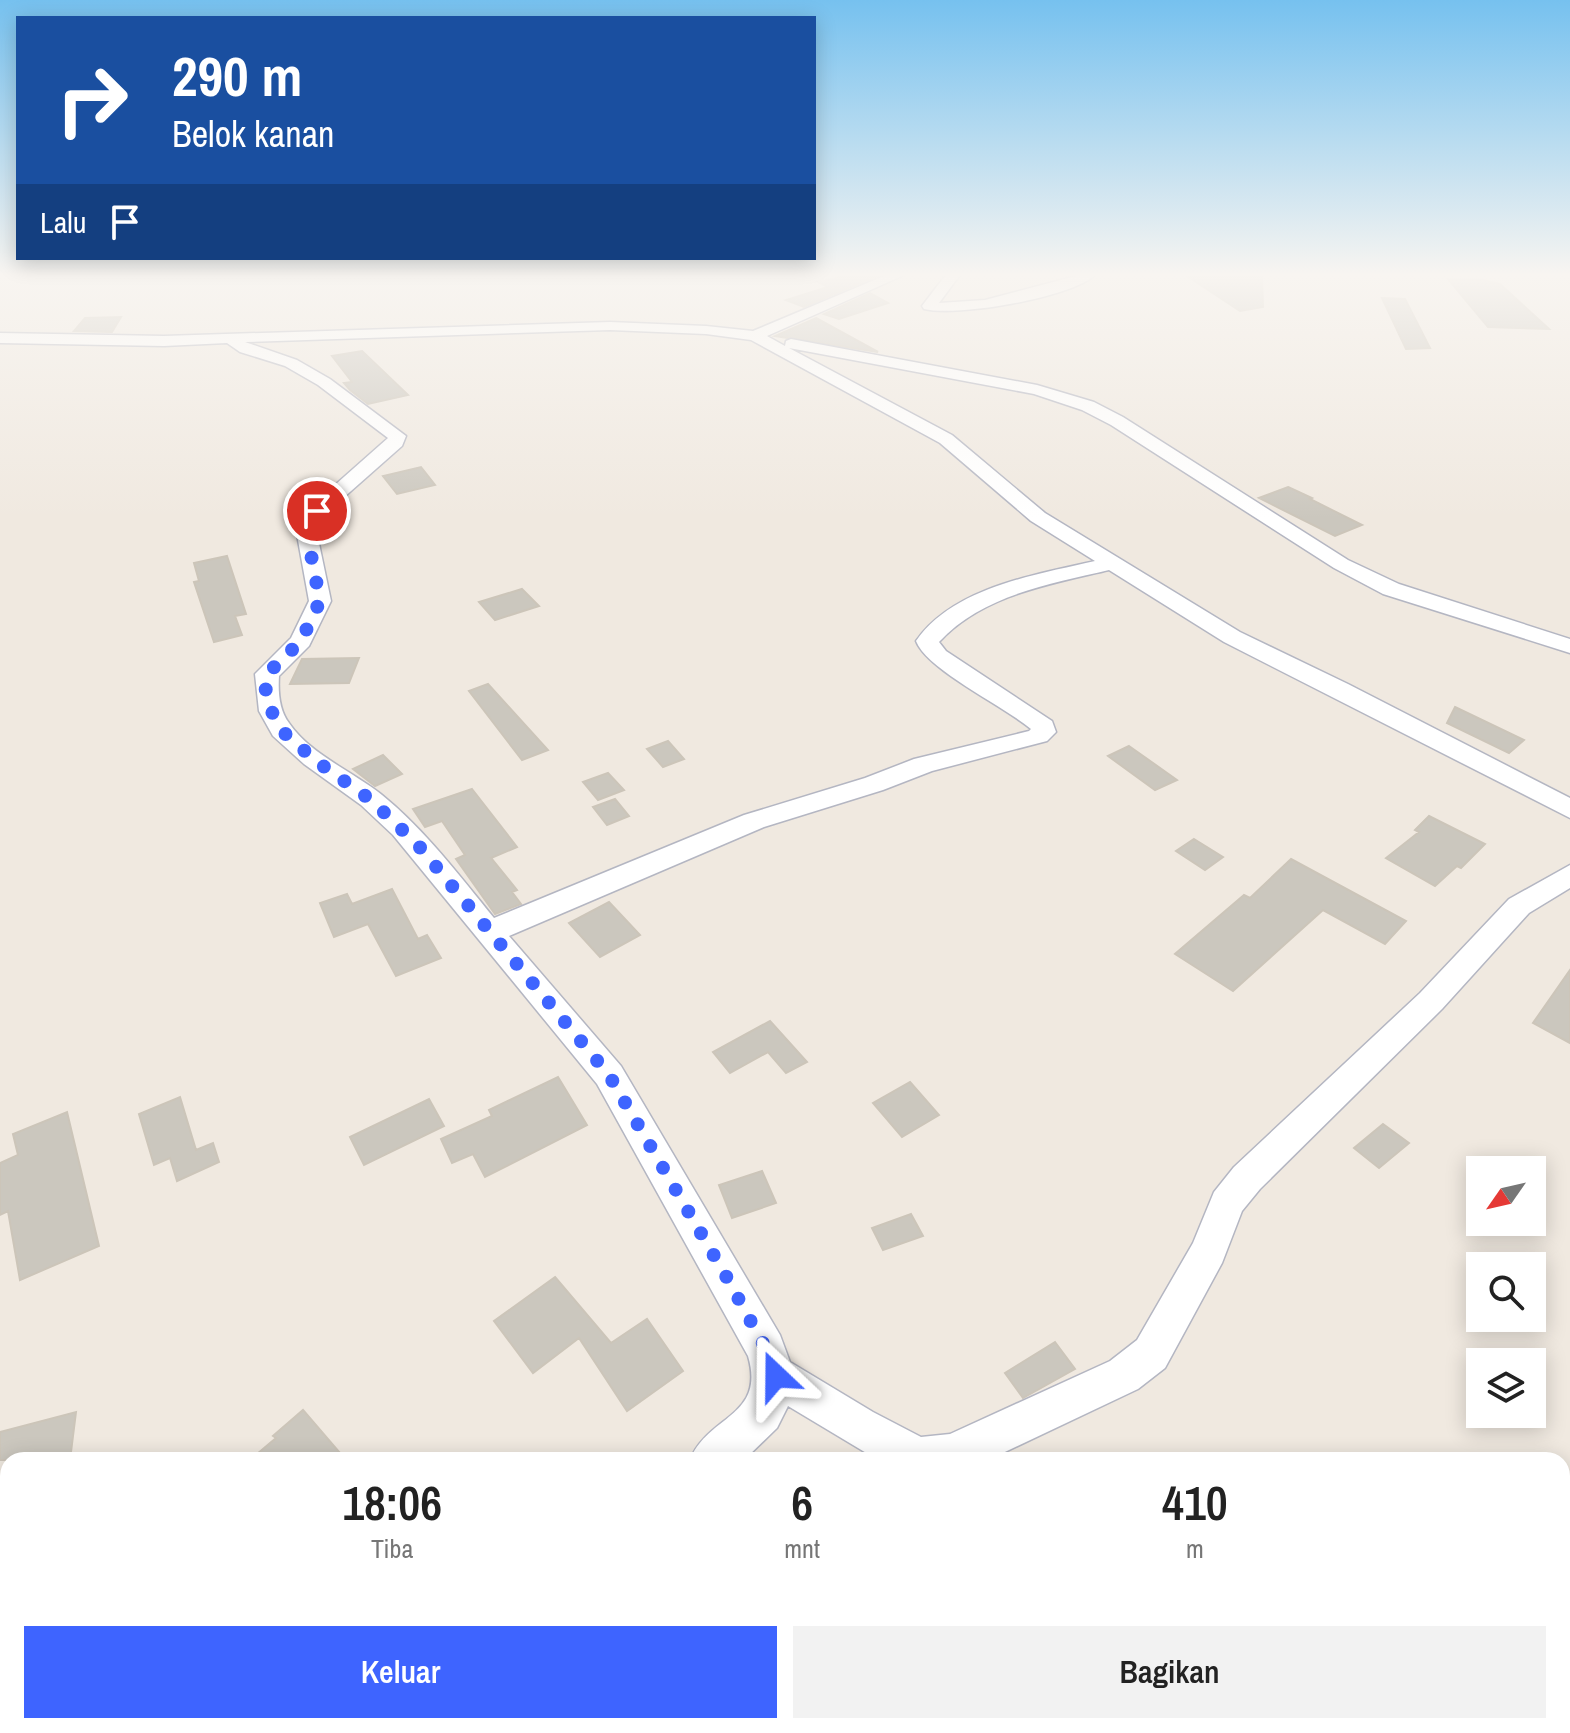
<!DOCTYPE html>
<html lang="id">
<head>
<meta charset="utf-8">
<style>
	:root { --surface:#fff; --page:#f2f2f2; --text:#222; --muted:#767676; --accent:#3e64ff }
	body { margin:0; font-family:"Archivo Narrow",sans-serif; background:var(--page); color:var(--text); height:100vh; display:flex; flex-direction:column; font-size:30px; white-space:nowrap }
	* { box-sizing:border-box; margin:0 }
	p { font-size:26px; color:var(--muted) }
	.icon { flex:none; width:44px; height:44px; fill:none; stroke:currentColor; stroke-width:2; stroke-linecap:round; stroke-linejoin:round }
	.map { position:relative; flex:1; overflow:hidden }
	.sheet { position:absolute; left:0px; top:1452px; width:1570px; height:282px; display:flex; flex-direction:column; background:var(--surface); border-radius:24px 24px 0 0; box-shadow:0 4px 20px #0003 }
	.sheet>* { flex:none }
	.top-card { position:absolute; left:16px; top:16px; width:800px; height:244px; border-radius:0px; box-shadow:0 4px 20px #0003; background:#1a4fa0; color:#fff; overflow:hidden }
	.needle { width:52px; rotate:236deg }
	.tools { position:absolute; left:1466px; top:1156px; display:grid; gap:16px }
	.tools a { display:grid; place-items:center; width:80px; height:80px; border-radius:0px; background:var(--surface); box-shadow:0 4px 20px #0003; font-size:40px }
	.pin { position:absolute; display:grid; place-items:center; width:68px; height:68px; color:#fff; margin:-34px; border:4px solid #fff; border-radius:50%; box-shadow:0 2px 8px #0007 }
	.me { position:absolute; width:88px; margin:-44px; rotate:337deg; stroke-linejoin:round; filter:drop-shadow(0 0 6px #0008) }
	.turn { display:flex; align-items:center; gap:28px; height:168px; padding:0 24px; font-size:36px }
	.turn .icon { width:104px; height:104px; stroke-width:2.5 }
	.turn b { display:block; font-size:56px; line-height:68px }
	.then { display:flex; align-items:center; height:76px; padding:0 24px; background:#0003; gap:16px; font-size:30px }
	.eta { display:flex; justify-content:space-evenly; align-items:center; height:136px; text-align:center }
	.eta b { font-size:48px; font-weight:600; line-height:56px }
	.primary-button { display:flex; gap:16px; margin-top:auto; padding:16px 24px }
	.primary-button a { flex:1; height:92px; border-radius:0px; background:var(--accent); color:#fff; font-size:32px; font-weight:600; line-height:92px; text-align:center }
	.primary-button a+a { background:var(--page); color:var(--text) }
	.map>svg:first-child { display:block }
</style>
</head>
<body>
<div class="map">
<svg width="1570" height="1733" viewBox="0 0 1570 1733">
	<rect width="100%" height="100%" fill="#f0e9e0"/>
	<path fill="#cbc7be" stroke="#ccc5b9" stroke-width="2" d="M847,276H877L804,307L786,300L828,287L818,282Z
		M1187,276H1262L1263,307L1240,311Z
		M1448,279L1483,280L1500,284L1549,329L1488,327Z
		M870,293L888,303L839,319L824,314Z
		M1382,298L1405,299L1430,348L1406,349Z
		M121,317L112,332L74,331L85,318Z
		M816,318L878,352L775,336Z
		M362,351L408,395L368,404L350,390L344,383L352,382L332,356Z
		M421,467L435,485L397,494L383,476Z
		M1288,487L1312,498L1310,499L1362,525L1335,536L1259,498Z
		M227,556L246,614L235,616L242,635L214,642L194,582L199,581L194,563Z
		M522,589L539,606L495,620L479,602Z
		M359,658L349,683L290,684L302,659Z
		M488,684L548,750L522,760L469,691Z
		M1455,707L1524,740L1509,753L1447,723Z
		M668,741L684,759L663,767L647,749Z
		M1129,746L1177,780L1155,790L1108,756Z
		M383,755L402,774L375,786L353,769Z
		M608,773L624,790L598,800L583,782Z
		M472,789L517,847L491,858L517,890L512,892L521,904L495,914L456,859L465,855L442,821L425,827L413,809Z
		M615,799L629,816L607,825L593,807Z
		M1429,816L1485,844L1461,868L1457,866L1435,886L1386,858L1419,832L1415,830Z
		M1194,839L1223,857L1205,870L1176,851Z
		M1291,859L1406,921L1385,944L1323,910L1233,991L1175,954L1244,895L1250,898Z
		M392,889L418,939L427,935L441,958L396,976L368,924L334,937L320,903L347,894L352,904Z
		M609,902L640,935L600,957L569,923Z
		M1570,970V1043L1533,1023Z
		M770,1021L807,1062L786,1073L768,1052L730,1073L713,1052Z
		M558,1077L587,1125L485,1177L473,1154L452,1163L441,1139L492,1116L489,1110Z
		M910,1082L939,1115L902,1137L873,1103Z
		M180,1097L196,1150L213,1143L219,1162L177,1181L170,1158L154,1165L139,1114Z
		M429,1099L444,1126L364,1165L350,1137Z
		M67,1112L99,1246L20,1280L8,1211L0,1215V1163L18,1155L13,1134Z
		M1383,1124L1409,1143L1379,1168L1354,1148Z
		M762,1171L776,1203L732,1218L719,1185Z
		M911,1214L923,1236L883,1250L872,1228Z
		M555,1277L611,1343L647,1319L683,1371L627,1411L579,1338L533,1373L494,1321Z
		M1055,1342L1075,1369L1023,1398L1005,1373Z
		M303,1410L346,1460H250L276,1438L273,1436Z
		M76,1412L70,1460H0V1432Z"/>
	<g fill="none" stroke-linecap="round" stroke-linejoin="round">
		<defs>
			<path id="minor" d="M884,276H902L767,336L785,346L786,341L791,339L1037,385L1094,402L1123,417L1348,560L1399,584L1570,639V653L1383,594L1334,568L1111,425L1082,410L1034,394L789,348L952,435L1045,513L1240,632L1348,684L1570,798V818L1224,642L1109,570C1050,584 982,595 939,642L946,651L1052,721L1056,732L1047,741L932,771L883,790L764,827L509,936L621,1066L780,1335L790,1362L873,1412L921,1437L950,1434L1110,1361L1137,1340L1193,1243L1214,1192L1234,1167L1420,993L1509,899L1570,865V888L1529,913L1442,1009L1260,1189L1242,1211L1222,1263L1165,1368L1138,1389L988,1460H878L788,1406L777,1428L744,1460H690C708,1415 766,1417 748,1356L597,1084L393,835L361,805L304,764L273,736L259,711L255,674L291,638L309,601L296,529L310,507L388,438L318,385L285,366L240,352L227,343L164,346L0,343V333L164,336L610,322L706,326L753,331ZM610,330L706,334L751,340L940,443L1031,521L1095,561C1035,575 954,587 916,641C927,670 1004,706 1031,729L1029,731L914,759L865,778L744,815L494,918C459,875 425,830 382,795C352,771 311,755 289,723C279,710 278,692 279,676L309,646L331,601L316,529L325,514L402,446L406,436L330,379L297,360L245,342Z
				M945,276H959L939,303L985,300L1076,276H1094C1068,298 957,317 924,309L922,306Z
				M430,1726H483L481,1733H427Z"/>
		</defs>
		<use href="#minor" stroke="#b4b6c2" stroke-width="3"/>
		<use href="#minor" fill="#fff" fill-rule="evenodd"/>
	</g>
	<linearGradient id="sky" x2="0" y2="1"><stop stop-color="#76c1ef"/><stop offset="0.53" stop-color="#f8f5f1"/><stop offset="1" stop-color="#f8f5f1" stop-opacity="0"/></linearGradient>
	<rect width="1570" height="518" fill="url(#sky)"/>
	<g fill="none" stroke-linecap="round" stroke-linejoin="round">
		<path stroke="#3e64ff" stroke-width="14" stroke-dasharray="0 25.2" d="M317,511L306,529L320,601L301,641L267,674L265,698L281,730L316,761L371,800L418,845L609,1075L727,1278L766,1349L776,1376"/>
	</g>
</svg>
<div class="tools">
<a><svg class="needle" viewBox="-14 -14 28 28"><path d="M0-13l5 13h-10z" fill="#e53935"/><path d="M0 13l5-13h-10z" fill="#767676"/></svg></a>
<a><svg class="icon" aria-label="search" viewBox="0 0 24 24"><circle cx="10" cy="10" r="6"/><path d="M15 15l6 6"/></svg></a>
<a><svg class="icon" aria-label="layers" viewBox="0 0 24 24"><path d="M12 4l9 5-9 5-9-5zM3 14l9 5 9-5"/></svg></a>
</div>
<div class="pin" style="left:317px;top:511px;background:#d93025"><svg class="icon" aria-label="arrive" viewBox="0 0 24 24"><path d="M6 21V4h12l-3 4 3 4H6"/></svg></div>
<svg class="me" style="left:776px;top:1376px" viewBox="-20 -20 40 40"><path d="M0-17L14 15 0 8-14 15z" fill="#3e64ff" stroke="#fff" stroke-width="4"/></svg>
<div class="top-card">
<div class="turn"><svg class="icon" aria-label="right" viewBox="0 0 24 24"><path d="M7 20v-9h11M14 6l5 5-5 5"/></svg><div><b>290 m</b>Belok kanan</div></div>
<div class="then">Lalu<svg class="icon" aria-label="arrive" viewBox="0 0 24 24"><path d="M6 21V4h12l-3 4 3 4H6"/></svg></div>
</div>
<section class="sheet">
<div class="eta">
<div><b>18:06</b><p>Tiba</p></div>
<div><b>6</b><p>mnt</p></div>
<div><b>410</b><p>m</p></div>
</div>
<div class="primary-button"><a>Keluar</a><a>Bagikan</a></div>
</section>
</div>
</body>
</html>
